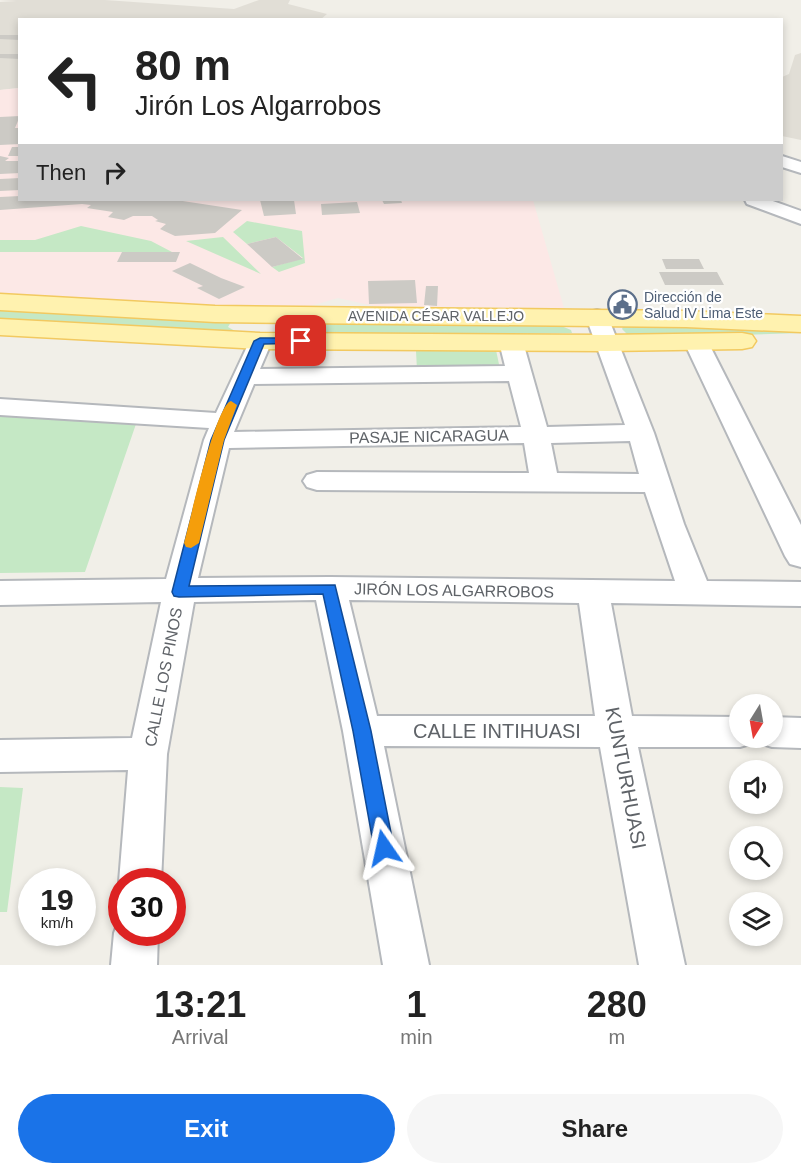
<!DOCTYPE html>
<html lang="en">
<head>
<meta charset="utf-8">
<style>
	:root { --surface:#fff; --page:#f6f6f6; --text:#222; --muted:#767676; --accent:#1a73e8 }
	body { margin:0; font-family:Arial,sans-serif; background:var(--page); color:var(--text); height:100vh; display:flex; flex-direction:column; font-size:22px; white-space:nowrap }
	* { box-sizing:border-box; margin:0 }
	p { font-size:20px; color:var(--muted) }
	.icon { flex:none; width:33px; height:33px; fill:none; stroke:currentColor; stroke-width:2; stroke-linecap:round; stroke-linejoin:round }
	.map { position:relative; height:965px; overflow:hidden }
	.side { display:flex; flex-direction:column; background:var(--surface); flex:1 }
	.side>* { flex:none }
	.guide { position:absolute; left:18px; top:18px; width:765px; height:183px; border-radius:0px; box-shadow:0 3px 9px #0003; background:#fff; color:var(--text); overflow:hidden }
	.needle { width:39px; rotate:191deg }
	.tools { position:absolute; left:729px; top:694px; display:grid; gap:12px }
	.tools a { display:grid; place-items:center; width:54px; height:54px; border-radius:50%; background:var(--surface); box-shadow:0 3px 9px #0003; font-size:30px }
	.speed { position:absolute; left:18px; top:868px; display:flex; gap:12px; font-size:30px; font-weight:700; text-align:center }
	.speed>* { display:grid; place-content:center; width:78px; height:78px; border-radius:50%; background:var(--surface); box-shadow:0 3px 9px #0003; line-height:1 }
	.speed small { font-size:15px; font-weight:400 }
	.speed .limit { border:9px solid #d22; background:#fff; color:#111 }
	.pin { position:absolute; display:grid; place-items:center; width:51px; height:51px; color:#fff; margin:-26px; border-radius:12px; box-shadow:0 3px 9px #0006 }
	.me { position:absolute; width:66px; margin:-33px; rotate:349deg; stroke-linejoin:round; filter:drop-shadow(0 0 4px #0008) }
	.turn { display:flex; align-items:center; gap:21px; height:126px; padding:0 18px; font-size:27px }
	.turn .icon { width:78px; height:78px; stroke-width:2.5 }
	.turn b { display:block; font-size:42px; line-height:51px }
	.then { display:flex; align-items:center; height:57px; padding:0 18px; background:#0003; gap:12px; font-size:22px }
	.eta { display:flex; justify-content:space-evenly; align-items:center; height:102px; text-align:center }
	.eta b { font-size:36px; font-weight:800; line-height:42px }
	.action { display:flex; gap:12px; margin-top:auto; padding:12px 18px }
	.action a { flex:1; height:69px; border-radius:36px; background:var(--accent); color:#fff; font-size:24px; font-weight:800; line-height:69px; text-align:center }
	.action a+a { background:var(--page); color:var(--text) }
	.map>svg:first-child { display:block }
</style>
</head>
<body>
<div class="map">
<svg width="801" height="965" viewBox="0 0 801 965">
	<rect width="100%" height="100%" fill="#f1efe8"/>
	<path fill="#e1ded6" d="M0,0H105L234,9L259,0H290L288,4L327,14L320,20H20L19,88L0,90V2L17,1Z
		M801,53V140L782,136V77L789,74L795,55Z"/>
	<path fill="#fce8e6" d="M19,88L20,200H533L564,308L374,306L338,298L307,307L200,306L0,295V90Z"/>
	<path fill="#c5e8c5" d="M247,221L302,231L305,263L279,272L272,267L303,258L276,237L247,244L233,232Z
		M81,226L151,241L172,252H0V240H35Z
		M223,237L261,274L186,241Z
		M0,308L231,322L228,327L235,331L0,319Z
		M299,319L559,325L571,330L572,333L297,335Z
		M624,325L801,329V333L641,338L629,336L622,329Z
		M496,350L500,369L417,370L416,351Z
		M0,416L136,424L85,572L0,573Z
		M0,787L23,788L7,912H0Z"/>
	<path fill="#cccac5" d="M0,35H20V40L0,39Z
		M0,54H20V59L0,58Z
		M20,116L15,128H20V144L0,145V117Z
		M12,147H20V156H8Z
		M0,156L9,158L5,161H20V173L0,174Z
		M20,178V190L0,191V179Z
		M20,196V200H176L242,210L215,233L175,236L160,229L166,224L155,221L158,220L152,216H133L124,220L108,217L113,212L87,208L91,205L82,204L0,210V197Z
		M260,200H294L296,214L264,216Z
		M382,200H401L402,203L384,204Z
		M357,202L360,213L322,215L321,204Z
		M276,237L303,259L272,267L247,244Z
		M122,252H180L176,262H117Z
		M662,259H699L704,269H666Z
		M190,263L221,278L245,287L219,299L197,288L203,286L172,271Z
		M659,272H717L724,285H665Z
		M415,280L417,303L369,304L368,281Z
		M426,286H438L437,306L424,305Z"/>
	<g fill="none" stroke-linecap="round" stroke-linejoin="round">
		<defs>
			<path id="minor" d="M782,156L801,162V173L782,167Z
				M745,200H770L801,211V224L747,204Z
				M597,310L605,312L608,317L654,433L684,524L707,581L801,582V606L611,603L632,716L740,717V738H756L753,743L740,747H638L685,965H639L600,747L384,746L429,965H383L343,731L316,600L194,602L167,754L161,882H122V889L119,882L128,770L0,772V740L132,738L161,602L0,605V581L166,579L204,440L209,428L0,415V399L216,413L252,336L260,334L268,336L272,341L260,369L505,366L499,342L503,337L511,335L519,337L523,342L547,427L625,425L586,317L589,312ZM509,381L521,427L234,432L254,384ZM630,441L639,474L557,473L551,443ZM524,443L529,473L317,472L307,475L303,481L307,487L317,490L645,492L675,581L330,577L198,578L229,448ZM349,600L579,603L595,716H377Z
				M696,335L704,337L708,342L801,525V567L790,564L785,556L684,342L688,337Z
				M772,717L801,718V748L772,747L759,743L756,738H772Z
				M120,917L122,933H158L157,965H111L114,933Z"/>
			<path id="major" d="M0,294L215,306L686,311L801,316V332L686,327L215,322L0,310Z
				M0,319L260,333L606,335L742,333L752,335L756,341L752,347L742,349L606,351L260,349L0,335Z"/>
		</defs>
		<use href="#minor" stroke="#b5b8bc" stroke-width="4"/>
		<use href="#major" stroke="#f2c960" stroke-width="3"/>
		<use href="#minor" fill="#fff" fill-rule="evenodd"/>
		<use href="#major" fill="#fff2af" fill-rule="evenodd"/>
	</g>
	<path fill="#1a73e8" stroke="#114b97" stroke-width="1.5" d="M301,338L307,341L305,343L264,344L224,440L189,586L335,585L371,731L394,848L391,854L384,857L377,854L374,848L353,731L323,594L179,597L174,596L172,592L211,440L254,341L260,338Z"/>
	<path fill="#f59e0b" d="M231,401L237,405L224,440L199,543L191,548L186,547L184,543C190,522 215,406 231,401Z"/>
	<defs>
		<symbol id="civic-ring" viewBox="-11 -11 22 22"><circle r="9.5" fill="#fff" stroke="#5c6f8a" stroke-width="1.5"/><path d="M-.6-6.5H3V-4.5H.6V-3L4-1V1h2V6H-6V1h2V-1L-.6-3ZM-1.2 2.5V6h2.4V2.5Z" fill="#5c6f8a"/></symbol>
	</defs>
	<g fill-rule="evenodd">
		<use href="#civic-ring" x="606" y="288" width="33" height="33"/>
	</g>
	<g text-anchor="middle" stroke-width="4.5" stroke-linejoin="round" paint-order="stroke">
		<g font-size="14" fill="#4e5e75" stroke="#fff" text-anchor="start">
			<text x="644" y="302">Dirección de<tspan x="644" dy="16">Salud IV Lima Este</tspan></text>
		</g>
		<g font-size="14" fill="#5f6368" stroke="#fff">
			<text x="436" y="321">AVENIDA CÉSAR VALLEJO</text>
		</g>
		<g font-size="16" fill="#5f6368" stroke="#fff">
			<text transform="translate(429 436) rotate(-1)" y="6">PASAJE NICARAGUA</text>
			<text transform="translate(454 590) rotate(1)" y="6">JIRÓN LOS ALGARROBOS</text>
			<text transform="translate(163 677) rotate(-79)" y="6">CALLE LOS PINOS</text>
		</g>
		<g font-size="20" fill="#5f6368" stroke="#fff">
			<text x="497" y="738">CALLE INTIHUASI</text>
			<text transform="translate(626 778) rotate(79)" y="7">KUNTURHUASI</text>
		</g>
	</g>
</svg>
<div class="tools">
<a><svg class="needle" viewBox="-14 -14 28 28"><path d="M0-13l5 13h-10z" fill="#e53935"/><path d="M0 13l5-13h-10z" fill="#767676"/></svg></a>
<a><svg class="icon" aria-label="sound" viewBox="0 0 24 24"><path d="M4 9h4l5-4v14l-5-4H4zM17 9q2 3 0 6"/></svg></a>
<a><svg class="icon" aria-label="search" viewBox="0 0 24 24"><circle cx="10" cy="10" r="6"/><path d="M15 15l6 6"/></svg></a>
<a><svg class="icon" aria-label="layers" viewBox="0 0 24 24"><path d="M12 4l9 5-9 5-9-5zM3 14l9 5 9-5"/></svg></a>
</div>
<div class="speed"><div>19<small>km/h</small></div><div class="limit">30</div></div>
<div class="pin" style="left:301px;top:341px;background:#d93025"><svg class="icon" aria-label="arrive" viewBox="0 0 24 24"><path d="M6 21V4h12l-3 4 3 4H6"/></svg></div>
<svg class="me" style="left:384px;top:848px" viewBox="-20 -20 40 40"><path d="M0-17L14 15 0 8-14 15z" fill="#1a73e8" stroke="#fff" stroke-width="4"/></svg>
<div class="guide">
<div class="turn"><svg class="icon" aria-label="left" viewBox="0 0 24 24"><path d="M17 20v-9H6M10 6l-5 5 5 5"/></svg><div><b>80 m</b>Jirón Los Algarrobos</div></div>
<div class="then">Then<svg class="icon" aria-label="right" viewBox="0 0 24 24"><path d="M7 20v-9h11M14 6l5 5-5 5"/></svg></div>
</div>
</div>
<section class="side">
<div class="eta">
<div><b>13:21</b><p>Arrival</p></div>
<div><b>1</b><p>min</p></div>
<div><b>280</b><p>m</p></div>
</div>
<div class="action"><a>Exit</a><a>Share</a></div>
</section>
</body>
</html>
